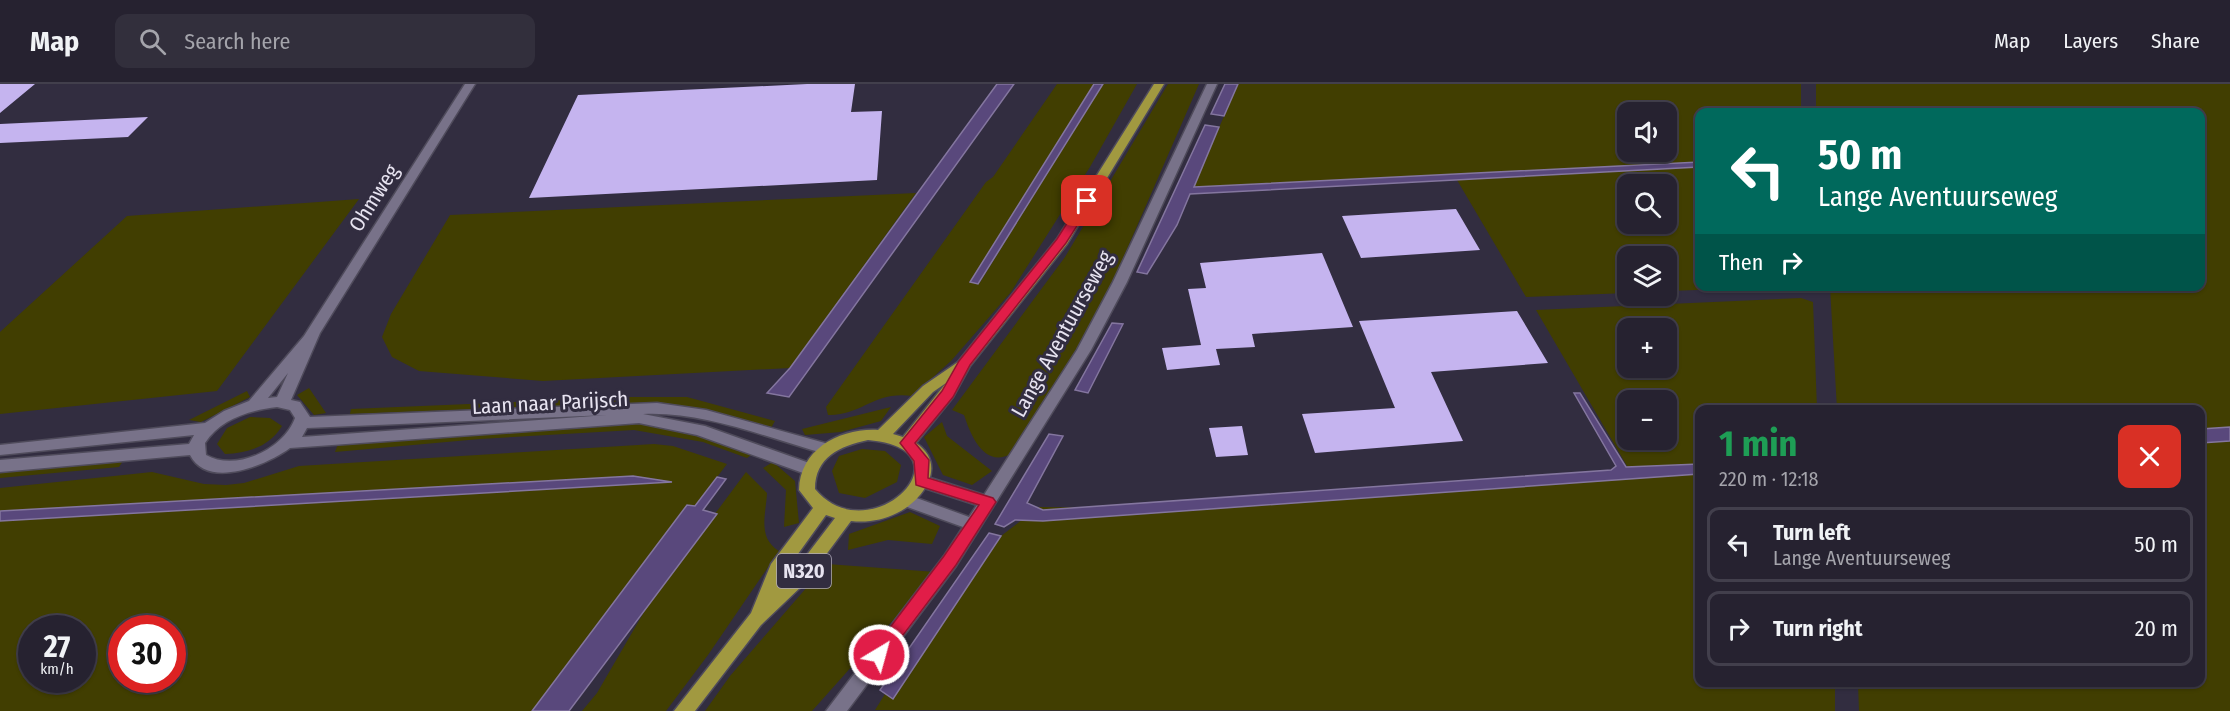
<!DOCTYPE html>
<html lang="en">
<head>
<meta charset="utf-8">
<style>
	:root { --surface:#262230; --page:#322f3c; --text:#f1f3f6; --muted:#a4a4ab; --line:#423f4c }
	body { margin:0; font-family:"Fira Sans Condensed",sans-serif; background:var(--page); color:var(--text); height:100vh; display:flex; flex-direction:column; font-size:22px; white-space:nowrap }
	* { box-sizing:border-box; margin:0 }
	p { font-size:20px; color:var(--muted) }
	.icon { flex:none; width:33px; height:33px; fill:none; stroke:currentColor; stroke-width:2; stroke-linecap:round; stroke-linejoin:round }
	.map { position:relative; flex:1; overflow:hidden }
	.sheet { position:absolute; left:1695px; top:321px; width:510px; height:282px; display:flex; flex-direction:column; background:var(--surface); border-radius:12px; box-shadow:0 2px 4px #0004,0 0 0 2px var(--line) }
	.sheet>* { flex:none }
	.hud { position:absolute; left:1695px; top:24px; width:510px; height:183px; border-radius:12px; box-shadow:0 2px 4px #0004,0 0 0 2px var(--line); background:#00695c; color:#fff; overflow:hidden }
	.buttons { position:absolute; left:1617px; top:18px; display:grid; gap:12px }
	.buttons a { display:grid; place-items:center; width:60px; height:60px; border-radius:12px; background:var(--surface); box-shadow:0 2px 4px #0004,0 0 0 2px var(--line); font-size:30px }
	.speed { position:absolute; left:18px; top:531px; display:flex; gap:12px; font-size:30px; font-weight:700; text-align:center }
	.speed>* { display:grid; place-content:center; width:78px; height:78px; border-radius:50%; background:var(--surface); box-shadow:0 2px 4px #0004,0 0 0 2px var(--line); line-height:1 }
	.speed small { font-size:15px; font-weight:400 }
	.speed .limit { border:9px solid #d22; background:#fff; color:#111 }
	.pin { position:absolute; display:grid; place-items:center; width:51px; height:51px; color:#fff; margin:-26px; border-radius:12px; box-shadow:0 3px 9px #0006 }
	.me { position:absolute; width:66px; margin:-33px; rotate:37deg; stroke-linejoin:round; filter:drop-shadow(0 0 4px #0008) }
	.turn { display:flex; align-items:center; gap:21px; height:126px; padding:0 24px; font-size:27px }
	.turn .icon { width:78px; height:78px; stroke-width:2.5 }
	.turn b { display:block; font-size:42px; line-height:51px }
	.then { display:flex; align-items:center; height:57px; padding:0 24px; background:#0003; gap:12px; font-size:22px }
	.round { display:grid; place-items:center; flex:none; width:63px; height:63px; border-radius:12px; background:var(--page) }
	.summary { display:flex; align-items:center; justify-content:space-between; height:102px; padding:0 24px }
	h1 { font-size:36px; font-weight:700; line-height:45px; color:#1e9e55 }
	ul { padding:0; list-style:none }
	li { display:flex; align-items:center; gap:18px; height:75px; margin:0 12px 9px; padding:0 12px; border:3px solid var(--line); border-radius:12px }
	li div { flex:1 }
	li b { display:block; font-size:22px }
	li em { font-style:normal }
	header { display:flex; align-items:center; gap:36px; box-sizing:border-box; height:84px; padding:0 30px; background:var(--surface); border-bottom:2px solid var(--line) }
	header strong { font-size:28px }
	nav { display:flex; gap:33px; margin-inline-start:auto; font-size:21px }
	.search { width:420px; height:54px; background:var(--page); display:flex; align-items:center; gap:15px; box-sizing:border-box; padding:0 21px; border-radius:12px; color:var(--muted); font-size:22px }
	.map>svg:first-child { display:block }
</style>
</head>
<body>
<header>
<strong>Map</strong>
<div class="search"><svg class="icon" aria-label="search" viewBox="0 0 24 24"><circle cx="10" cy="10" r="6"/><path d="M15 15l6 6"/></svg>Search here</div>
<nav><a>Map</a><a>Layers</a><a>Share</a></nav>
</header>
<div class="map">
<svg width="2230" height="627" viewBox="0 0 2230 627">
	<rect width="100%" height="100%" fill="#322d40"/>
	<path fill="#413e01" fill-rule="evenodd" d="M1057,0H1094L971,198L979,200L1103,0H1137L1090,83L1011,208L951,277L912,312C873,307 862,332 828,331L826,323L986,98L993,93Z
		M1168,0H1199L1113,197L1077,264L1011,370C984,384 971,352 964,331L952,326L1065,173Z
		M1238,0H1801V28H1700V202L1789,203L1667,207L1666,172H1628L1627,209L1526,213L1457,96L1522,92L1191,108ZM1628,28H1666V68H1628ZM1628,100H1666V140H1628Z
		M1816,0H2230V627H1859L1858,599L2200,598V326L1837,325L1830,203L2200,202V28H1816Z
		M916,109L790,284L543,297L419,287L392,273L382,253L391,230L450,131Z
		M359,115L217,307L0,330V248L127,132Z
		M1801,214L1813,218L1817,325L1700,326V598L1835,599V627L875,626L885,610L893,614L1001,452L1039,423L1156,424L1634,394L1536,226ZM1628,244H1666V284H1628ZM1628,316H1666V356H1628Z
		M309,304L326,329L314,331L297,311Z
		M247,307L250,313L201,338L189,336Z
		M629,313H687L775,337L771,344L659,318L350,330L351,325Z
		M891,323L881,337L841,348L805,351L802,345Z
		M250,333L270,334L282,342C269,363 248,369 225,370L217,360L227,344Z
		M942,338L947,352L992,387L972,401L943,391L924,353Z
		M639,339L706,354L754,369L747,374L703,358L634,346L480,355L335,368L338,360Z
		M654,360L673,362L727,380L695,422H687L532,627H0V437L668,398L633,392L0,427V404L152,388L204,400L226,401L244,399L299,382ZM32,544H82V596H32ZM122,544H172V596H122Z
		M862,365L885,367L901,381L897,398L865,414L839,409L832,387L839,372Z
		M123,377L119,383L0,394V388Z
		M773,378L795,397L799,439L784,443L786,406L763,384Z
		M746,388L767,409C766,430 757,454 779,467L708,571L666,627H582L597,609L651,516Z
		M910,428L940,442L932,460L888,456L848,466L849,450Z
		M827,480L936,488L812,627H705L730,592Z"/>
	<path fill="#59487c" stroke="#84769f" stroke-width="1.5" d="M997,0H1014L789,313L767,309L790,284Z
		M1094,0H1103L978,200L970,198Z
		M1225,0H1238L1224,32L1211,30Z
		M1205,41L1219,43L1194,103L1699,78V83L1190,110L1177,141L1147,190L1137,188Z
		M1112,239L1123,240L1088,309L1075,306Z
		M1574,309H1580L1626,383L1699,380V390L1043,437L1015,436L1004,443L995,440L1049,350L1063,352L1027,419L1043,426L1611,386L1616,382Z
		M2230,343V357L2201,359V345Z
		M633,392L672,398L0,437V427Z
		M717,393L726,395L703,426L717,430L569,627H532L687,421L695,422Z
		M989,449L1001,452L893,615L880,606Z"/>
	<path fill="#c5b4ef" d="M0,0H35L0,29Z
		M807,0H855L851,28L882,27L877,96L529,114L578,11Z
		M148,33L128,53L0,59V40Z
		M1456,125L1480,166L1361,174L1342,132Z
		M1322,169L1353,243L1252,250L1255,263L1216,265L1220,281L1167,286L1162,264L1201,261L1188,205L1206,204L1200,179Z
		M1517,227L1548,279L1431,288L1463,357L1315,369L1302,330L1395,324L1359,237Z
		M1242,342L1248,371L1216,373L1209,344Z"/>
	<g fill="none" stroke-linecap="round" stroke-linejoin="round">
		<defs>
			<path id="minor" d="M465,0H475L320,249L291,316L300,318L310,333L657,319L706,326L832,361L834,365L832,369L826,370C768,354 704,327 643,330L705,342L815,381L817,385L815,389H803L697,351L639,339L290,364C267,381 208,406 190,371L0,388V376L189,360L194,351L0,371V361L205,339L224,327L249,317L304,252ZM288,289L277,313L268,314ZM277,323L290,326L295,334C284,365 236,388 206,371L205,359C220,335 250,326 277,323ZM607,331L302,353L307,344Z
				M1207,0H1217L1127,198L1091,266L956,482L847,627H826L944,472L963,443L899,420L897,416L899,412H911L969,433L977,421L915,401L913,397L915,393L921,391L984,411L1077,266L1113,198Z"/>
			<path id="major" d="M1154,0H1164L1067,160L970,282L953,313L916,359C948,380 924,416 897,429C883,436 867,439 851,437L805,499L761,541L695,627H674L751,529L771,480L813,424L799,406C800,365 840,344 878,346L923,302L958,278L1057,155ZM946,299L903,353L893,350L933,308ZM868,356C976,365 870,471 815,405C815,373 840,362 868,356ZM826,431L835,434L793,489L778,503L785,488Z"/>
		</defs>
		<use href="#minor" stroke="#4f4b5b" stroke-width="3"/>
		<use href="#major" stroke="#4f4b5b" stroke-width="3"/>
		<use href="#minor" fill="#787289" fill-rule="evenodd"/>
		<use href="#major" fill="#a19940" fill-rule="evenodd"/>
	</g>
	<path fill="#e11d48" stroke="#92132f" stroke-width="1.5" d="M1083,114L1093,117L1066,159L970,281L953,313L915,359L929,376L928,394L993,414L996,418L956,481L885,575H873L870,571L873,566L944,472L979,421L916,401L914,377L900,359L942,307L959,277L1057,155Z"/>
	<g text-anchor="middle" stroke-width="6" stroke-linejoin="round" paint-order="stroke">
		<rect fill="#322d40" stroke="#b1acbb" stroke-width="1.5" x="777" y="470" width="54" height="34" rx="4.5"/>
		<g font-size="20" font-weight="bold" fill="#e7e3f0">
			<text x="804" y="494">N320</text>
		</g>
		<g font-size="21" fill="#e7e3f0" stroke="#322d40">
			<text transform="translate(374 114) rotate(-58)" y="7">Ohmweg</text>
			<text transform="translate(1062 250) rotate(-61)" y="7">Lange Aventuurseweg</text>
			<text transform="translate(550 319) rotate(-3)" y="7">Laan naar Parijsch</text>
		</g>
	</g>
</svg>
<div class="buttons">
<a><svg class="icon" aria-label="sound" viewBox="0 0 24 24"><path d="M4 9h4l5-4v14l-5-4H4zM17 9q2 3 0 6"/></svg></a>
<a><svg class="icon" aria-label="search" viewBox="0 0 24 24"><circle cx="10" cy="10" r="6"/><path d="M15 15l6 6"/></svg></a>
<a><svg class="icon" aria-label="layers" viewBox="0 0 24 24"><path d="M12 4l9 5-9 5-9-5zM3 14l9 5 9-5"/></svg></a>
<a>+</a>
<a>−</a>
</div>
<div class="speed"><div>27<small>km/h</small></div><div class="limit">30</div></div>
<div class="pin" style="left:1087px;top:117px;background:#d93025"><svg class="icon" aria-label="arrive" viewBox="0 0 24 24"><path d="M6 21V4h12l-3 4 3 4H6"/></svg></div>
<svg class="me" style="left:879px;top:571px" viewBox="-20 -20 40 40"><circle r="17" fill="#e11d48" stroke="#fff" stroke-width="3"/><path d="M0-11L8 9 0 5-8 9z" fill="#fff"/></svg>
<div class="hud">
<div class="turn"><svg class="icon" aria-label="left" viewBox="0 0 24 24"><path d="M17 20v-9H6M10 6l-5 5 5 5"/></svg><div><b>50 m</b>Lange Aventuurseweg</div></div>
<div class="then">Then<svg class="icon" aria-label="right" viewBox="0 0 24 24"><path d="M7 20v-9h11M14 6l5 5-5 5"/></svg></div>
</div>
<section class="sheet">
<div class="summary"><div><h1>1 min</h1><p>220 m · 12:18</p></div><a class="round" style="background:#d93025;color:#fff"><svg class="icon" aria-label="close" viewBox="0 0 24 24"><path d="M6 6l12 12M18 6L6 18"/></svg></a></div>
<ul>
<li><svg class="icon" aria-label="left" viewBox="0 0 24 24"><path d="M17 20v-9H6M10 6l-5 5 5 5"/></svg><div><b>Turn left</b><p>Lange Aventuurseweg</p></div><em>50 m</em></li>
<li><svg class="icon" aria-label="right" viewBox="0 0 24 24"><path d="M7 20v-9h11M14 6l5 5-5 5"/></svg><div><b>Turn right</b></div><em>20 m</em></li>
</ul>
</section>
</div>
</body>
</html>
